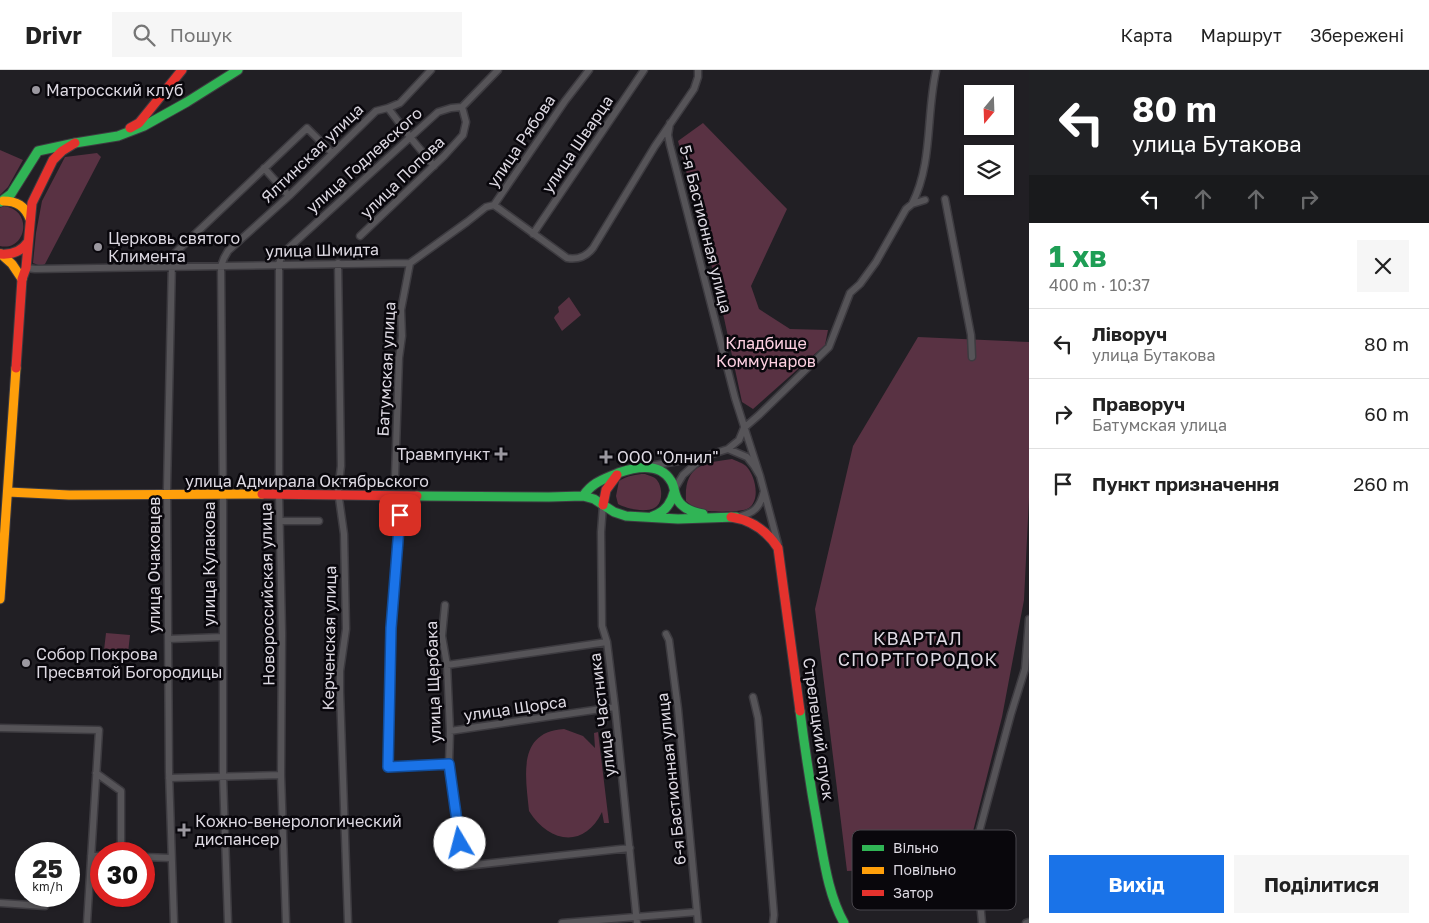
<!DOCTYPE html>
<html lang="uk">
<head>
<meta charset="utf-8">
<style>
	:root { --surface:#fff; --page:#f6f6f6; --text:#222; --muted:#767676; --line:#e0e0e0; --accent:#1a73e8 }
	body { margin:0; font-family:"Golos Text",sans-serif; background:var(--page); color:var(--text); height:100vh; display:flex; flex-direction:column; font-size:19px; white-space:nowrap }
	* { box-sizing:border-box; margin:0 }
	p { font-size:16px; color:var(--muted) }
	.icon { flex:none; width:28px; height:28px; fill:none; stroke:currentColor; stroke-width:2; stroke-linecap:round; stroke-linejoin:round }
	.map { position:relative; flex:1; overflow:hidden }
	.panel { display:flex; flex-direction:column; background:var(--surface); width:400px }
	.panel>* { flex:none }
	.guide { background:#202124; color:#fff; overflow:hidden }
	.needle { width:32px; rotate:199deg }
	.fabs { position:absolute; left:964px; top:15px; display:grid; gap:10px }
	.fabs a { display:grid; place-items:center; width:50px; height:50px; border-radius:0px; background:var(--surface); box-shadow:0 1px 4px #0004; font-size:25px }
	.speed { position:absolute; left:15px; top:772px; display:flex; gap:10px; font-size:25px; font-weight:700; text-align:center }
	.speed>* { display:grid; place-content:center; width:65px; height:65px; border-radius:50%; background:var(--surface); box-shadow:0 1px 4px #0004; line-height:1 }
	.speed small { font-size:12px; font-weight:400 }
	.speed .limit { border:8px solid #d22; background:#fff; color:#111 }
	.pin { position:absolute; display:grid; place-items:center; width:42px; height:42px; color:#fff; margin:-21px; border-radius:10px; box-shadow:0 2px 8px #0006 }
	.me { position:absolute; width:55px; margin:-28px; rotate:352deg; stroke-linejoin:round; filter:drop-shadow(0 0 4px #0008) }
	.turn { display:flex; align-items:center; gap:18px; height:105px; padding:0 20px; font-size:22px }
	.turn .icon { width:65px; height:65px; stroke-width:2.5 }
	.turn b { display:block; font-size:35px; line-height:42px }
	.lanes { display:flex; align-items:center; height:48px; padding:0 20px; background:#0003; justify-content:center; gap:25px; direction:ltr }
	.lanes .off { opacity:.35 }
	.round { display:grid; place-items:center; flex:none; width:52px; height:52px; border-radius:0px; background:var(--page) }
	.overview { display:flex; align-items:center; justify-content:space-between; height:85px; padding:0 20px }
	h1 { font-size:30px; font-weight:700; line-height:38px; color:#1e9e55 }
	.button { display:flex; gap:10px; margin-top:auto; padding:10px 20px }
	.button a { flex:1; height:58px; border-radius:0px; background:var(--accent); color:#fff; font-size:20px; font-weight:700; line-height:58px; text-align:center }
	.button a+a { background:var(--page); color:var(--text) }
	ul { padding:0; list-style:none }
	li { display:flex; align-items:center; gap:15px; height:70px; padding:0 20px; border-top:1px solid var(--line) }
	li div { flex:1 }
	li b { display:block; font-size:19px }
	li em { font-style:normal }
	header { display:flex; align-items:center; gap:30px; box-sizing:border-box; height:70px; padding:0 25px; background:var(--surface); border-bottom:1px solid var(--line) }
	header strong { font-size:24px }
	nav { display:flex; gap:28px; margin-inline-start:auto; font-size:18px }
	.search { width:350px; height:45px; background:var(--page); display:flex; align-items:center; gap:12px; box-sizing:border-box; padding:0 18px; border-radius:0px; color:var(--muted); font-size:19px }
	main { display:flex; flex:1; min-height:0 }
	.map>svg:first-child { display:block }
</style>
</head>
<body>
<header>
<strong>Drivr</strong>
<div class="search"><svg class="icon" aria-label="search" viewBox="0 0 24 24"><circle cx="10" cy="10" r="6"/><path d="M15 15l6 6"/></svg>Пошук</div>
<nav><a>Карта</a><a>Маршрут</a><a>Збережені</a></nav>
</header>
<main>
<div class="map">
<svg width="1029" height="853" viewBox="0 0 1029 853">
	<rect width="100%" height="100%" fill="#211f24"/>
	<path fill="#593243" d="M703,53L787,139L751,216L759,239L790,259L828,260L825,275L753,339L742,332L718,220L678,71Z
		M0,80L23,90L8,117L0,125Z
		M97,83L101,87L45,194L41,196L33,193L36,163L42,131L65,87Z
		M4,136C35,141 25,182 0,176V138Z
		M569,227L581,245L562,261L554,248L555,246L559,242L558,237Z
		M918,267L1029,272V428L1024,530L1002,647L964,797L847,801L815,539L853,376Z
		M732,389C736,391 743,393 746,396C755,405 761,429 749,438C742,443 707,442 699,440C694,438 690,434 686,431C684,396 702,393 732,389Z
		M645,404C647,405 651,406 653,407C662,411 664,429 657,436C649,444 627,439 618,434L616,426L619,411C627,406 636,404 645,404Z
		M106,563L130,565L128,583L104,580Z
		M564,659L583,666L595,678L594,663L598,662L609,753H604L602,742C584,779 549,773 529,741C526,708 516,662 564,659Z"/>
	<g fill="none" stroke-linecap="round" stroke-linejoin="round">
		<defs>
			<path id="street" d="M388,38L410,67L434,96
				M670,53L668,65L670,75L735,328L760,406
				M264,98L289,126
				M945,129L971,265L972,287
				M912,134C933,93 926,45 936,1
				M494,135L567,188C578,190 586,187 593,178L655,76L694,19L698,7V0
				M494,135L565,31L589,0
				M533,164L644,0
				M360,166L444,86L463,65L466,52L462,37
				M338,193L341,396L338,421L344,464L346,559L340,601V622L348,853
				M26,198L35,199L410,193L467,152L486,137L494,135
				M744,358L759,345L829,277L850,223L860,214L876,192L906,139L912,134L925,130
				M728,379L739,370L744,358
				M649,396L703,387L728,379L747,387L754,396L760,406L778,474
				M395,407L399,288L402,266L401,240L410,193
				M674,420L683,405L701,389
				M603,435L601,462L602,556L607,572L615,637L637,853
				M400,445L391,558L388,697L449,694
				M738,447C754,443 760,438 764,421
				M280,451H319
				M445,535L442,566L447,595L450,661L449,694L460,778
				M666,564L669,570L678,639L698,853
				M168,569L223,567
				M447,595L607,572
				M753,627L758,648L774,845L773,853
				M0,658L99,660L87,853
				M450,661L615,637
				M96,703L121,721V784
				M169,708L281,705
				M91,786H101
				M144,787L171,788
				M456,797L630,778
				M0,833L45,836
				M174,853L169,702L167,418L172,190L173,185L307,58L332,83
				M228,853L223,707V433L221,196L224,188L228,181L289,126L376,41L388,38L400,33L431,0
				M286,853L281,705L282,563L279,424V194L282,184L438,42L451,38L462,37L498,0
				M562,853L697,842
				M982,853L975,777L1011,644L1025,599L1029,549
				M1026,853L1029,852"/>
			<path id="fast" d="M0,132L11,124L38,81L75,73L118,66L144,56L187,32L238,0
				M417,426L549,427L583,426L594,429L614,442L626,446L678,449L736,447
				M583,426C593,412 602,410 618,403C635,397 660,392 671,411C674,415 674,421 676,426C680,438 691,442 703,444
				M653,446C665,442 671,434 674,422
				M800,641C805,680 811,719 818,758C824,790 828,824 844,853"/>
			<path id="slow" d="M3,131C17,131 25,136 30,149
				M1,184L12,194L22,209
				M8,422L69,425L262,424
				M0,529L16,298"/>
			<path id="jam" d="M130,58L139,53L182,0
				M0,184C12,185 21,182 28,172
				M16,298L22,209L26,198L32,133L53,90L62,81L75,73
				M262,424L417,426
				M603,435L606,420L617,405
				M731,447C752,450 767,461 778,478L800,641"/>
		</defs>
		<use href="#street" stroke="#3d3b40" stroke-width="9"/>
		<use href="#fast" stroke="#3d3b40" stroke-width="11"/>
		<use href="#slow" stroke="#3d3b40" stroke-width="11"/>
		<use href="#jam" stroke="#3d3b40" stroke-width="11"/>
		<use href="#street" stroke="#565458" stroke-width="6"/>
		<use href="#fast" stroke="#30b455" stroke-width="9"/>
		<use href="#slow" stroke="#ff9f0a" stroke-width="9"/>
		<use href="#jam" stroke="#e5322d" stroke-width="9"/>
	</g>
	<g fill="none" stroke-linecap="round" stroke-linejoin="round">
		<defs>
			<path id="route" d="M400,445L391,558L388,697L449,694L460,773"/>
		</defs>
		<use href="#route" stroke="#114b97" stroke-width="12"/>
		<use href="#route" stroke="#1a73e8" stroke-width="9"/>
	</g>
	<g fill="#9b98a0" stroke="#09070c" stroke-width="2">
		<circle cx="36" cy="20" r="5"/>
		<circle cx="98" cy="177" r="5"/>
		<path d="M498.5 376.5h5v5h5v5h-5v5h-5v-5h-5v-5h5z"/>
		<path d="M603.5 379.5h5v5h5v5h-5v5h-5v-5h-5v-5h5z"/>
		<circle cx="26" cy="593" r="5"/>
		<path d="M181.5 752.5h5v5h5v5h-5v5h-5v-5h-5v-5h5z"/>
	</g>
	<g text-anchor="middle" stroke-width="5" stroke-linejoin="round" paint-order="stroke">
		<g font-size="16" fill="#ddd9e2" stroke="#09070c" text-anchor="start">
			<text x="46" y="26">Матросский клуб</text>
			<text x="108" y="174">Церковь святого<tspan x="108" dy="18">Климента</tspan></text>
			<text x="490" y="390" text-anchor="end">Травмпункт</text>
			<text x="617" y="393">ООО "Олнил"</text>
			<text x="36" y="590">Собор Покрова<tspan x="36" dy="18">Пресвятой Богородицы</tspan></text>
			<text x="195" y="757">Кожно-венерологический<tspan x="195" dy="18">диспансер</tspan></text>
		</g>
		<g font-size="16" fill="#ddd9e2" stroke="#09070c">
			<text transform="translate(521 71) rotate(-56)" y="6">улица Рябова</text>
			<text transform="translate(577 74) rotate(-56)" y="6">улица Шварца</text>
			<text transform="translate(312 83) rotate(-44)" y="6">Ялтинская улица</text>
			<text transform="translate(364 90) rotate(-42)" y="6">улица Годлевского</text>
			<text transform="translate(402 107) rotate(-44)" y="6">улица Попова</text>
			<text transform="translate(706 159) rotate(76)" y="6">5-я Бастионная улица</text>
			<text transform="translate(322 180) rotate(-1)" y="6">улица Шмидта</text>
			<text transform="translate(386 299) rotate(-87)" y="6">Батумская улица</text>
			<text x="307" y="417">улица Адмирала Октябрьского</text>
			<text transform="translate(209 494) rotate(-90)" y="6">улица Кулакова</text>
			<text transform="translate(154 495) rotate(-90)" y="6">улица Очаковцев</text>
			<text transform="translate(267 524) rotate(-91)" y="6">Новороссийская улица</text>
			<text transform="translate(329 568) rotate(-89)" y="6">Керченская улица</text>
			<text transform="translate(433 612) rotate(-92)" y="6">улица Щербака</text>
			<text transform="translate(515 638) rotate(-8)" y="6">улица Щорса</text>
			<text transform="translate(602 645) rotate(-97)" y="6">улица Частника</text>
			<text transform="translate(819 659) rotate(82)" y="6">Стрелецкий спуск</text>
			<text transform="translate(671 709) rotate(-96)" y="6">6-я Бастионная улица</text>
		</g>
		<g font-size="16" fill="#fed1e2" stroke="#09070c">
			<text x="766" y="279">Кладбище<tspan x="766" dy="18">Коммунаров</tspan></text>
		</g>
		<g font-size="18" letter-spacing="1" fill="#ddd9e2" stroke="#09070c">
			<text x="918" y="575">КВАРТАЛ<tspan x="918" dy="21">СПОРТГОРОДОК</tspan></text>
		</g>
	</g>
	<rect x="852" y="760" width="164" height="80" rx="8" fill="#09070c" stroke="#49464c" stroke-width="1"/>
	<rect x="862" y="775" width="22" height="6" fill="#30b455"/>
	<rect x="862" y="797" width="22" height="7" fill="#ff9f0a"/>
	<rect x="862" y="820" width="22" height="6" fill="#e5322d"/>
	<g font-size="14" fill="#ddd9e2">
		<text x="893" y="783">Вільно</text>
		<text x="893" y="805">Повільно</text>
		<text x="893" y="828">Затор</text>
	</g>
</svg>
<div class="fabs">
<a><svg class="needle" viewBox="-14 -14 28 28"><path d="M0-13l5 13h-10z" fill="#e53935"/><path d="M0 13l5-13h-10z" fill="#767676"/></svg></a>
<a><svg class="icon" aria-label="layers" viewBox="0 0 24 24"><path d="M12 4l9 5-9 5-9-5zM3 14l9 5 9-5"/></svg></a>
</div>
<div class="speed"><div>25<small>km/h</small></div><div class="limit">30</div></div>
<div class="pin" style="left:400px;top:445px;background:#d93025"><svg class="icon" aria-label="arrive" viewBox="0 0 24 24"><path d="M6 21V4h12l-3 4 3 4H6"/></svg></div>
<svg class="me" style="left:460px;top:773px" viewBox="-20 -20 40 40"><circle r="19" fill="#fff"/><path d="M0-13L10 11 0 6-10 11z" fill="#1a73e8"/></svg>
</div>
<section class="panel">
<div class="guide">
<div class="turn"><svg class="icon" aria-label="left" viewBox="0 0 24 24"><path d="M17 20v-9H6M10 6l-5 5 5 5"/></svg><div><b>80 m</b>улица Бутакова</div></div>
<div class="lanes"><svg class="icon" aria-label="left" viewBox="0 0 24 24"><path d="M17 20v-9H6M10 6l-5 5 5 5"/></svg><svg class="icon off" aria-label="ahead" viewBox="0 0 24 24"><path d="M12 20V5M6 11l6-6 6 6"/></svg><svg class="icon off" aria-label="ahead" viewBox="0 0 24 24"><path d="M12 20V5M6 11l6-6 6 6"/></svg><svg class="icon off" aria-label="right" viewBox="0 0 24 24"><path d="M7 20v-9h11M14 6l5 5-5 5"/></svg></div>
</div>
<div class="overview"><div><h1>1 хв</h1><p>400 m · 10:37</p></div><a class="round"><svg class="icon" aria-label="close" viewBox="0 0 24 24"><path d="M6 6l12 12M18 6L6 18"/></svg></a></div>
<ul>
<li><svg class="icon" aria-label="left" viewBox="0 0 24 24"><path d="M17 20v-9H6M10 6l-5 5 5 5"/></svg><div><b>Ліворуч</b><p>улица Бутакова</p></div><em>80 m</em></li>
<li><svg class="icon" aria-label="right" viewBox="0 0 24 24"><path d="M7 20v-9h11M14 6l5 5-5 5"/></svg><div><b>Праворуч</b><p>Батумская улица</p></div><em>60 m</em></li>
<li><svg class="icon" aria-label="arrive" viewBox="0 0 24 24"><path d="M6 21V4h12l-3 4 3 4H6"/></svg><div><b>Пункт призначення</b></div><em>260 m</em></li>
</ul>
<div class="button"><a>Вихід</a><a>Поділитися</a></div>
</section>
</main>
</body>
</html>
